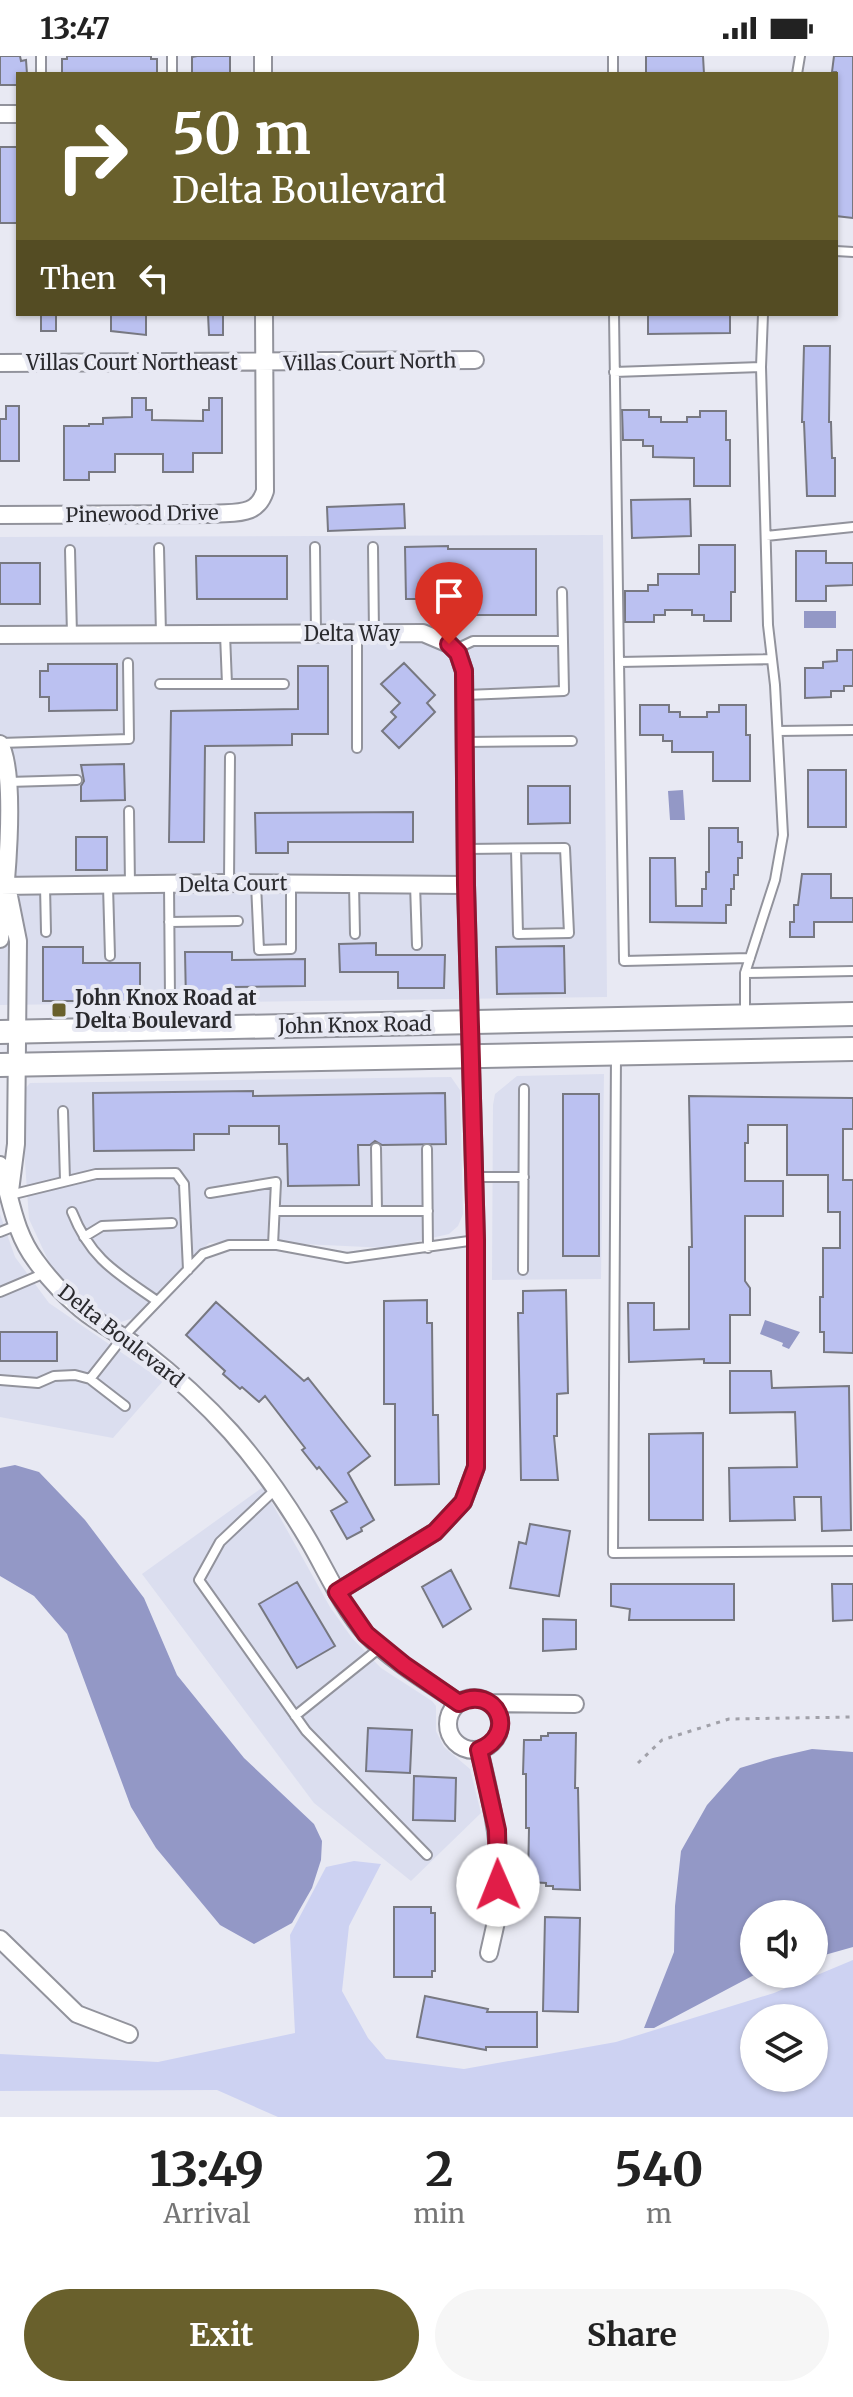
<!DOCTYPE html>
<html lang="en">
<head>
<meta charset="utf-8">
<style>
	:root { --surface:#fff; --page:#f6f6f6; --text:#222; --muted:#767676; --accent:#69602c }
	body { margin:0; font-family:Merriweather,serif; background:var(--page); color:var(--text); height:100vh; display:flex; flex-direction:column; font-size:30px; white-space:nowrap }
	* { box-sizing:border-box; margin:0 }
	p { font-size:26px; color:var(--muted) }
	.icon { flex:none; width:44px; height:44px; fill:none; stroke:currentColor; stroke-width:2; stroke-linecap:round; stroke-linejoin:round }
	.map { position:relative; height:2061px; overflow:hidden }
	.details { display:flex; flex-direction:column; background:var(--surface); flex:1 }
	.details>* { flex:none }
	.hud { position:absolute; left:16px; top:16px; width:822px; height:244px; border-radius:0px; box-shadow:0 2px 6px #0004; background:#69602c; color:#fff; overflow:hidden }
	.buttons { position:absolute; left:740px; top:1844px; display:grid; gap:16px }
	.buttons a { display:grid; place-items:center; width:88px; height:88px; border-radius:50%; background:var(--surface); box-shadow:0 2px 6px #0004; font-size:40px }
	.pin { position:absolute; display:grid; place-items:center; width:68px; height:68px; color:#fff; margin:-82px -34px; border-radius:50% 50% 50% 0; rotate:-45deg; box-shadow:0 0 8px #0007 }
	.pin .icon { rotate:45deg }
	.me { position:absolute; width:88px; margin:-44px; rotate:359deg; stroke-linejoin:round; filter:drop-shadow(0 0 6px #0008) }
	.turn { display:flex; align-items:center; gap:28px; height:168px; padding:0 24px; font-size:36px }
	.turn .icon { width:104px; height:104px; stroke-width:2.5 }
	.turn b { display:block; font-size:56px; line-height:68px }
	.then { display:flex; align-items:center; height:76px; padding:0 24px; background:#0003; gap:16px; font-size:30px }
	.eta { display:flex; justify-content:space-evenly; align-items:center; height:136px; text-align:center }
	.eta b { font-size:48px; font-weight:700; line-height:56px }
	.button { display:flex; gap:16px; margin-top:auto; padding:16px 24px }
	.button a { flex:1; height:92px; border-radius:48px; background:var(--accent); color:#fff; font-size:32px; font-weight:700; line-height:92px; text-align:center }
	.button a+a { background:var(--page); color:var(--text) }
	.status { display:flex; justify-content:space-between; align-items:center; height:56px; padding:0 40px; background:var(--surface); direction:ltr }
	.status svg { height:22px; fill:currentColor }
	.map>svg:first-child { display:block }
</style>
</head>
<body>
<div class="status"><b>13:47</b><svg viewBox="0 0 49 12"><path d="M0 12V9h3v3zM5 12V6h3v6zM10 12V3h3v9zM15 12V0h3v12zM26 1h20v11H26zM47 4h2v5h-2z"/></svg></div>
<div class="map">
<svg width="853" height="2061" viewBox="0 0 853 2061">
	<rect width="100%" height="100%" fill="#e8e9f3"/>
	<path fill="#dbdeef" d="M603,479L607,941L0,949V481Z
		M604,1018L601,1223L492,1224L493,1049L495,1038L517,1020Z
		M451,1021L460,1034L463,1158L458,1170L449,1178L388,1192L302,1188L269,1183L209,1187L133,1262L118,1267L86,1247L54,1217L29,1163L21,1049L25,1033L30,1027Z
		M0,1158L15,1201L49,1247L163,1325L113,1382L0,1361Z
		M263,1431L330,1551L352,1582L381,1612L432,1645L436,1650V1675L444,1691L470,1713L481,1757L411,1825L314,1747L142,1518Z"/>
	<path fill="#cdd2f2" fill-rule="evenodd" d="M354,1805L381,1808L349,1870L342,1935L368,1982L386,2003L464,2013L616,1986L774,1937L853,1904V2061H278L217,2034L0,2035V1998L158,2006L295,1977L290,1879L326,1811ZM754,1962H814V2022H754Z"/>
	<path fill="#9398c6" d="M804,555H836V572H804Z
		M683,734L685,764H670L668,735Z
		M765,1264L800,1276L789,1293L782,1290L783,1287L760,1278Z
		M15,1409L39,1416L85,1464L144,1542L177,1619L244,1702L314,1768L322,1785L321,1804L312,1832L292,1867L254,1888L220,1869L156,1792L131,1751L67,1578L34,1540L0,1520V1412Z
		M812,1693L853,1696V1891L814,1902V1858H754V1918H756L654,1972H644L674,1896L675,1850L681,1795L707,1749L740,1712L773,1702Z"/>
	<path fill="#bbc1f1" stroke="#777881" stroke-width="2" d="M0,0H20L21,5L26,4L27,18H18V29H0Z
		M67,0H151V3H157V18H62V3H67Z
		M197,0H230V18H192V1Z
		M646,0H703L704,18H646Z
		M834,0H853V162L836,160V16H832Z
		M0,91H18V167H0Z
		M41,258H56V275H41Z
		M111,258H146V279L111,275Z
		M208,258H223V279H209Z
		M648,258H730V277L648,278Z
		M804,290H830L829,366H831L832,402H835V440H807L804,366H802Z
		M132,342H146V354H152V364L203,365V354H209V342H222V397H193V416H163V398H115V416H89V424H64V370H89V368H103V362L132,361Z
		M6,350H19V405H0V363H6Z
		M622,354H649V361H661V366H687V361H700V355H726V384H730V430H694V402L653,401V390H643V384H623Z
		M690,443L691,480L632,482L631,444Z
		M404,448L405,472L328,475L327,451Z
		M699,489H735V536H731V565H704V559H692V554H665V559H654V566H625V535H648V529H658V518H699Z
		M448,490V493H536V559H458L457,543H406L405,491Z
		M796,495H826V507H853V529L826,530V545H796Z
		M196,500H287V543H197Z
		M0,507H40V548H0Z
		M837,594H853V630H844V635H831V641L805,642V612H823V606L837,605Z
		M404,607L435,639L427,647L435,656L399,692L382,675L396,661L391,656L400,647L381,628Z
		M48,608H117V654L49,655V641H40V615H48Z
		M298,610H328V678H292V689L205,690L204,786H169L171,655L298,653Z
		M640,649H669V656H680V661H707V656H719V649H746V679H750V725H713V696H672V685H663V679H640Z
		M124,708L125,744L81,745V730L84,725L81,709Z
		M808,714H846V771H808Z
		M528,730H570V767L528,768Z
		M413,756V786H288V797H256L255,757Z
		M709,772H738V786H742V802H738V819H734V833H731V849H726V867L650,866V802H675L676,850H702V833H706V816H709Z
		M76,781H107V814H76Z
		M802,818H831V842H853V866H814V881H790V866H794V849H798Z
		M376,887V899H445L444,932H398V916H340L339,888Z
		M564,890L565,937L497,938L496,891Z
		M43,891H83V907H140V950H92V945H43Z
		M185,896H232V904L305,903V930L232,931V946H186Z
		M253,1035V1040L445,1037L446,1088L382,1089L375,1085L370,1089H358L359,1129L288,1130L287,1088H279V1070H229V1078H194V1094L94,1095L93,1037Z
		M563,1038H599V1200H563Z
		M689,1040L853,1042V1073H843V1124H853V1297L824,1296V1276H820V1241H823V1192H840V1156H828V1119H787V1069H748V1087H745V1125H783V1160H745V1225L750,1232V1259H730V1307H704V1303L629,1306L628,1247H654V1274L689,1273V1191H692Z
		M566,1234L568,1337L557,1338V1380H554L558,1424H521L518,1257H523V1235Z
		M427,1244V1267H432L433,1359H438L439,1428L395,1429V1348H384V1245Z
		M216,1246L304,1325L308,1322L370,1400L348,1417L374,1464L361,1472L362,1475L347,1483L331,1455L347,1446L319,1411L317,1413L302,1394L305,1392L265,1340L259,1346L242,1331L240,1333L223,1318L225,1315L186,1279Z
		M0,1276H57V1305H0Z
		M730,1315H771L772,1332L849,1330L851,1474L822,1475L821,1441H794L795,1464L730,1465L729,1412L797,1411L795,1356L730,1357Z
		M703,1377V1464H649V1378Z
		M530,1468L570,1475L559,1540L510,1532L519,1486L526,1488Z
		M451,1514L471,1553L443,1571L422,1531Z
		M297,1526L335,1590L297,1612L259,1548Z
		M611,1528H734V1564H629L630,1553L611,1550Z
		M832,1528H853V1564L833,1565Z
		M543,1563L576,1564V1593L543,1595Z
		M368,1672L412,1674L410,1717L366,1715Z
		M548,1677H576L575,1732H578L580,1834L553,1833V1830H546V1827L528,1826L529,1772H526V1718H523L524,1684H541V1680H548Z
		M414,1720L456,1722L455,1765L413,1764Z
		M394,1851H431V1857H435V1915H432V1921H394Z
		M545,1861L580,1862L578,1956L543,1955Z
		M425,1940L488,1953L487,1956H537V1991H486V1994L417,1981Z"/>
	<g fill="none" stroke-linecap="round" stroke-linejoin="round">
		<defs>
			<path id="service" d="M41,0V18
				M172,0V18
				M613,0V18
				M797,18L800,0
				M836,195L853,196
				M614,258L619,606
				M614,316L761,311
				M766,480L853,471
				M315,491L316,578
				M373,491L374,578
				M159,492L161,578
				M70,494L72,579
				M225,578L227,628
				M357,578V692
				M454,594L473,585H563
				M160,628H284
				M465,639L564,635L562,536
				M778,675L853,674
				M466,686L572,685
				M0,687L129,683L128,607
				M8,726L77,724
				M129,755L130,829
				M466,793L565,792L569,877L518,878L516,793
				M229,827L230,701
				M256,828L259,894L291,893V827
				M354,828L355,878
				M415,828L417,889
				M169,829L170,943
				M45,830L46,876
				M108,830L110,900
				M169,866L238,865
				M750,902L624,905L619,606L772,603
				M745,917L853,915
				M745,959V917L775,824L783,779L775,629L768,569L761,311L763,258
				M616,998L613,1497L853,1495
				M63,1055L65,1125
				M376,1092L377,1155
				M427,1093L428,1192
				M474,1121H524
				M210,1137L276,1126L273,1189
				M10,1139L96,1118L176,1117L184,1128L188,1214
				M276,1155H428
				M72,1156C91,1204 117,1217 157,1245
				M0,1176L15,1170
				M84,1181L102,1170L172,1167
				M523,1214L524,1033
				M0,1236L45,1217
				M90,1323L123,1281L203,1198L229,1189H277L347,1202L476,1184
				M0,1324L38,1327L54,1320L75,1319L90,1323L125,1350
				M276,1433L220,1486L199,1524L306,1675L427,1799
				M295,1660L381,1591"/>
			<path id="minor" d="M263,0V18
				M0,58H18
				M0,307L475,304
				M0,459L214,458C237,456 257,460 265,435L264,258
				M0,579L423,577L449,588L458,597L464,615L466,829L476,1184V1411L463,1446L435,1476L337,1536
				M0,688C18,721 5,842 0,883
				M0,830L229,827L466,829
				M7,830L18,885L16,1088L10,1135
				M0,1109C11,1143 14,1176 36,1205C49,1223 64,1239 81,1253C100,1269 123,1279 142,1294C174,1319 204,1346 231,1376C261,1410 286,1446 309,1485C327,1516 342,1551 366,1578C392,1605 428,1626 459,1647
				M448 1668a26 26 0 1 1 52 0a26 26 0 1 1-52 0Z
				M490,1647L575,1648
				M479,1694C492,1746 504,1800 498,1854C496,1868 492,1883 489,1897
				M0,1883L77,1958L129,1978"/>
			<path id="secondary" d="M0,976L853,958
				M0,1009L853,993"/>
		</defs>
		<use href="#service" stroke="#92939c" stroke-width="12"/>
		<use href="#minor" stroke="#92939c" stroke-width="20"/>
		<use href="#secondary" stroke="#92939c" stroke-width="26"/>
		<path stroke="#a1a1a9" stroke-width="3" stroke-dasharray="4 6" stroke-linecap="butt" d="M638,1707L662,1684L729,1663L853,1661"/>
		<use href="#service" stroke="#fff" stroke-width="8"/>
		<use href="#minor" stroke="#fff" stroke-width="16"/>
		<use href="#secondary" stroke="#fff" stroke-width="22"/>
	</g>
	<g fill="none" stroke-linecap="round" stroke-linejoin="round">
		<defs>
			<path id="route" d="M449,588L458,597L464,615L466,829L476,1184V1411L463,1446L435,1476L337,1536L366,1578L404,1609L459,1647C495,1628 520,1677 479,1694L497,1774L498,1829"/>
		</defs>
		<use href="#route" stroke="#92132f" stroke-width="20"/>
		<use href="#route" stroke="#e11d48" stroke-width="14"/>
	</g>
	<rect fill="#69602c" stroke="#e8e9f3" stroke-width="3" x="51" y="946" width="16" height="16" rx="4"/>
	<g text-anchor="middle" stroke-width="8" stroke-linejoin="round" paint-order="stroke">
		<g font-size="20" fill="#2a2a2e" stroke="#e8e9f3">
			<text transform="translate(370 306) rotate(-1)" y="7">Villas Court North</text>
			<text x="132" y="314">Villas Court Northeast</text>
			<text transform="translate(142 458) rotate(-1)" y="7">Pinewood Drive</text>
			<text x="352" y="585">Delta Way</text>
			<text transform="translate(233 828) rotate(-1)" y="7">Delta Court</text>
			<text transform="translate(355 969) rotate(-1)" y="7">John Knox Road</text>
			<text transform="translate(121 1280) rotate(38)" y="7">Delta Boulevard</text>
		</g>
		<g font-size="20" font-weight="bold" fill="#2a2a2e" stroke="#e8e9f3" text-anchor="start">
			<text x="75" y="949">John Knox Road at<tspan x="75" dy="23">Delta Boulevard</tspan></text>
		</g>
	</g>
</svg>
<div class="buttons">
<a><svg class="icon" aria-label="sound" viewBox="0 0 24 24"><path d="M4 9h4l5-4v14l-5-4H4zM17 9q2 3 0 6"/></svg></a>
<a><svg class="icon" aria-label="layers" viewBox="0 0 24 24"><path d="M12 4l9 5-9 5-9-5zM3 14l9 5 9-5"/></svg></a>
</div>
<div class="pin" style="left:449px;top:588px;background:#d93025"><svg class="icon" aria-label="arrive" viewBox="0 0 24 24"><path d="M6 21V4h12l-3 4 3 4H6"/></svg></div>
<svg class="me" style="left:498px;top:1829px" viewBox="-20 -20 40 40"><circle r="19" fill="#fff"/><path d="M0-13L10 11 0 6-10 11z" fill="#e11d48"/></svg>
<div class="hud">
<div class="turn"><svg class="icon" aria-label="right" viewBox="0 0 24 24"><path d="M7 20v-9h11M14 6l5 5-5 5"/></svg><div><b>50 m</b>Delta Boulevard</div></div>
<div class="then">Then<svg class="icon" aria-label="left" viewBox="0 0 24 24"><path d="M17 20v-9H6M10 6l-5 5 5 5"/></svg></div>
</div>
</div>
<section class="details">
<div class="eta">
<div><b>13:49</b><p>Arrival</p></div>
<div><b>2</b><p>min</p></div>
<div><b>540</b><p>m</p></div>
</div>
<div class="button"><a>Exit</a><a>Share</a></div>
</section>
</body>
</html>
